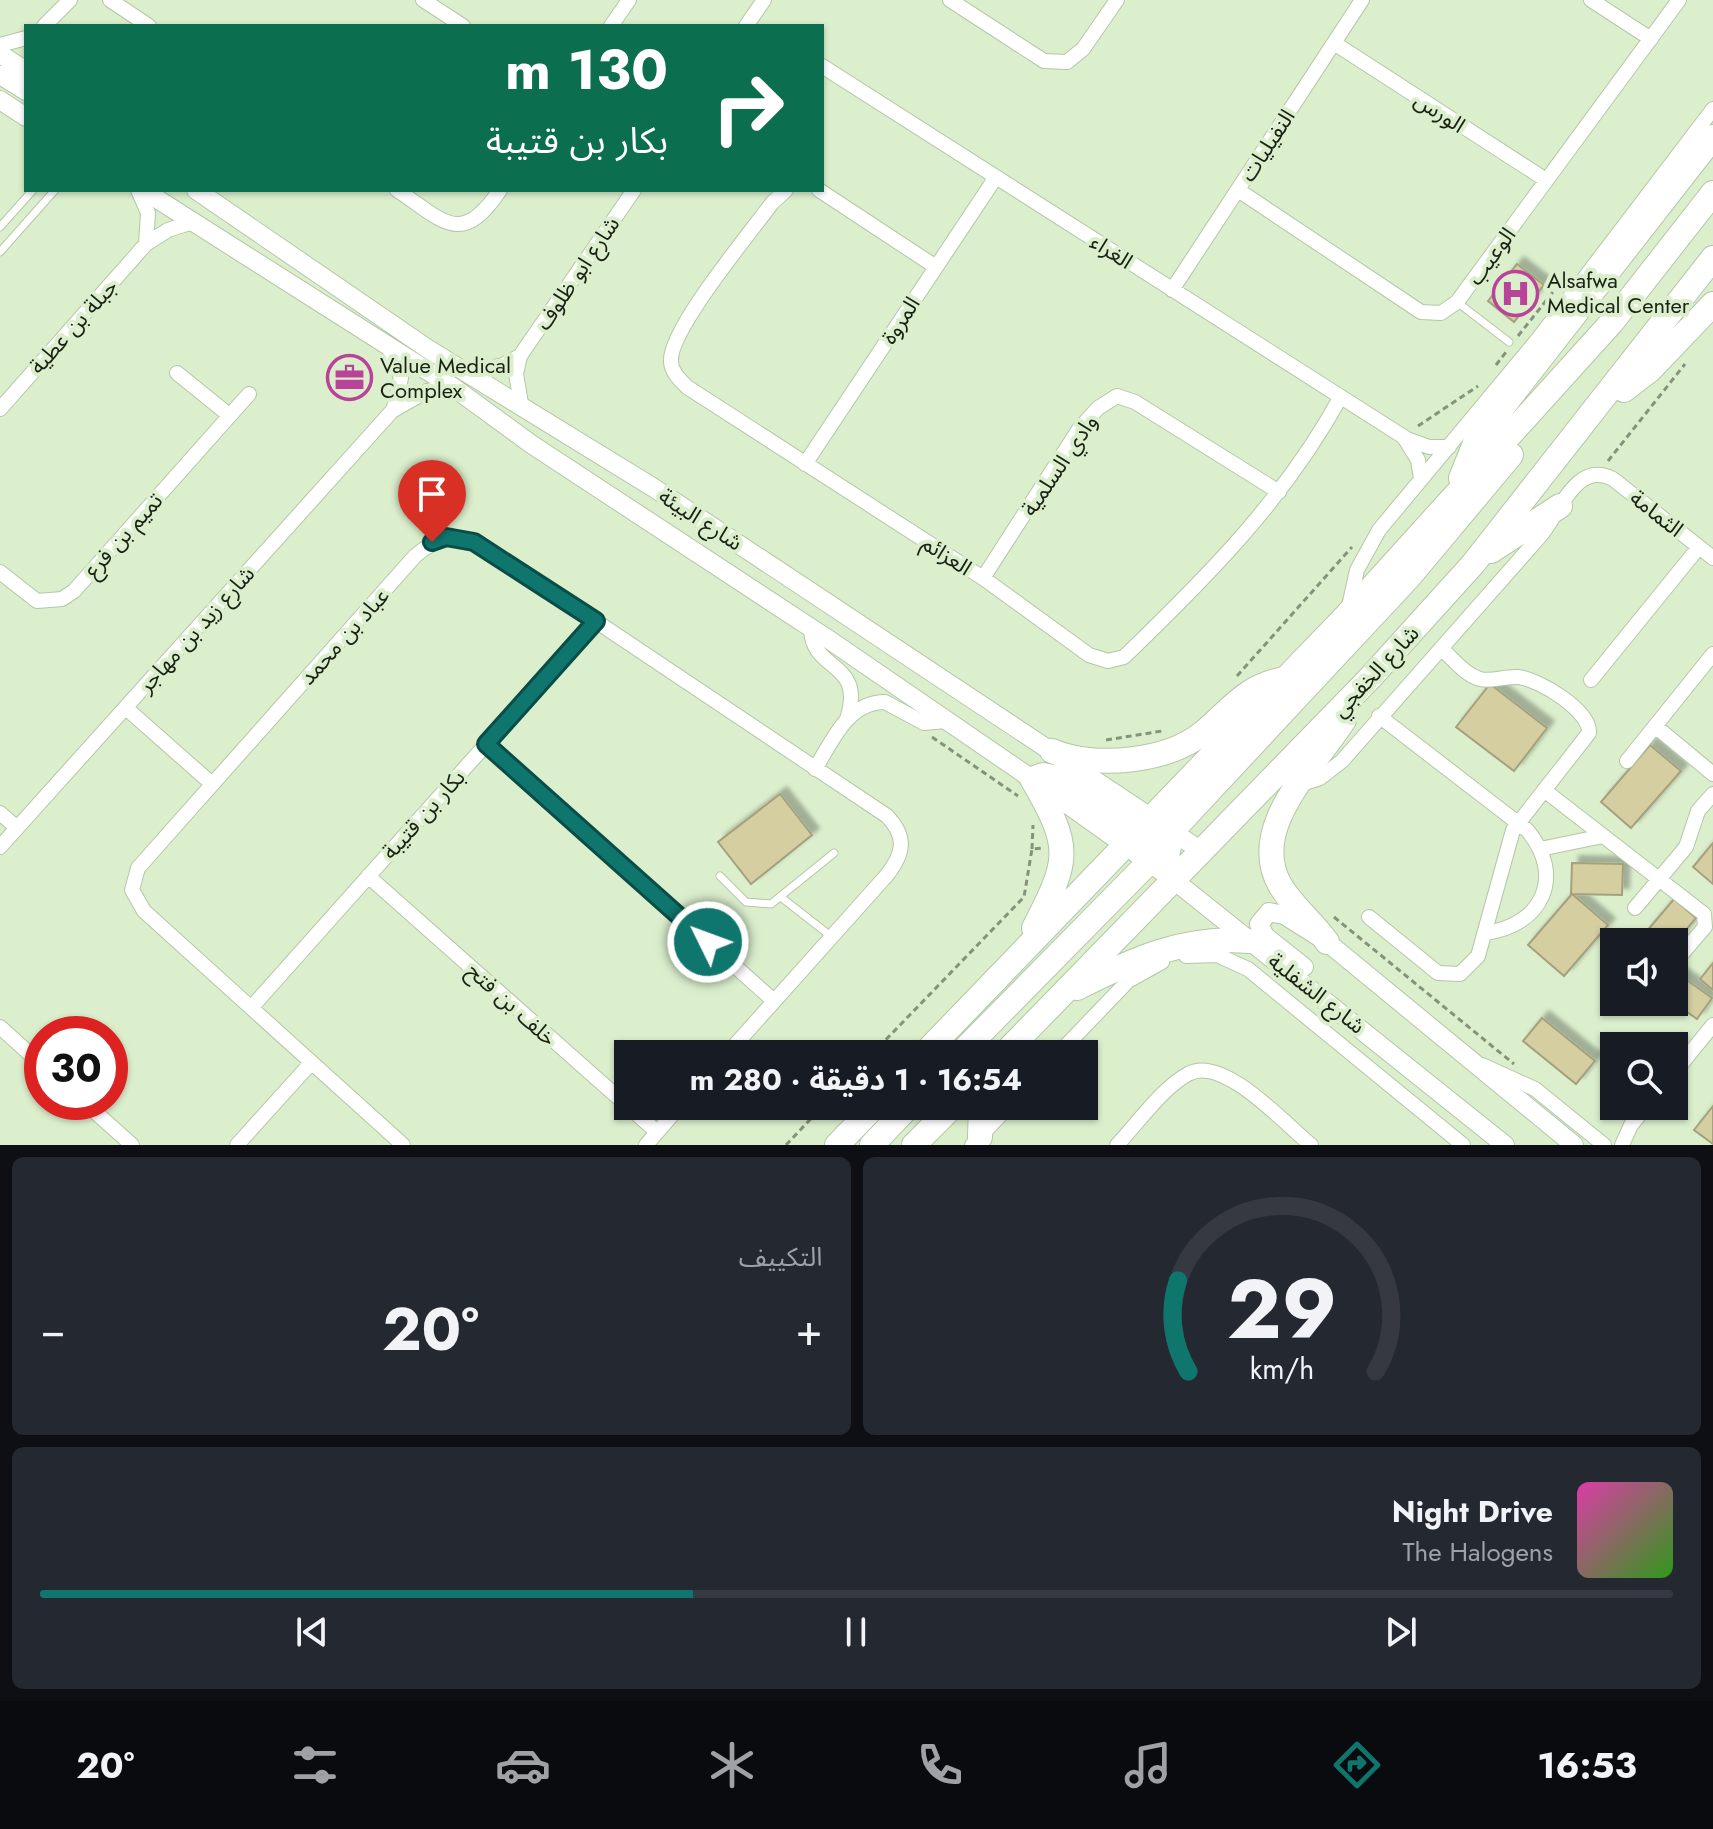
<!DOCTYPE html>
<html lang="ar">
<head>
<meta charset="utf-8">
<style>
	:root { --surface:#171b24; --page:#242831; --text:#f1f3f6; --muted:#9ea1a6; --line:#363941; --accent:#0f766e }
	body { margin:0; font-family:Jost,"Noto Sans Arabic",sans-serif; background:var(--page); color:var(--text); direction:rtl; height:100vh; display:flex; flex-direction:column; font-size:30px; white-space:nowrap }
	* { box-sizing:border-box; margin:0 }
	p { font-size:26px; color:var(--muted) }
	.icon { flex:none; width:44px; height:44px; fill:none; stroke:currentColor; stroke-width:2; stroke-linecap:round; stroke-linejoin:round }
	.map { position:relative; height:1145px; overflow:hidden; direction:ltr }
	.side { display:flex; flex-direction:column; gap:12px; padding:12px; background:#0d0f14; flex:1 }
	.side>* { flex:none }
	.banner { position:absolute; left:24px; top:24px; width:800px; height:168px; border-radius:0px; box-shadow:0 2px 6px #0004; direction:rtl; background:#0b6e4f; color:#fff; overflow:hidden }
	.buttons { position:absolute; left:1600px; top:928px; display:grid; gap:16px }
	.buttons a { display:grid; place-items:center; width:88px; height:88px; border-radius:0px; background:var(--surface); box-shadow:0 2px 6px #0004; font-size:40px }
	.speed { position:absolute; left:24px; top:1016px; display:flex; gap:16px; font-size:40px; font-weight:700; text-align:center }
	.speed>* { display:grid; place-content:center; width:104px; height:104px; border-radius:50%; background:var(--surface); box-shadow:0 2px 6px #0004; line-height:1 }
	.speed .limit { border:12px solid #d22; background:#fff; color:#111 }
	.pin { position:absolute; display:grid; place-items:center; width:68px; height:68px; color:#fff; margin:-82px -34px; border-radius:50% 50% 50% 0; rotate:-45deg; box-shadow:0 0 8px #0007 }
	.pin .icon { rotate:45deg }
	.me { position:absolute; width:88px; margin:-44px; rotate:312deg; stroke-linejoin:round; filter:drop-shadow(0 0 6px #0008) }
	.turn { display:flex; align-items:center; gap:28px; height:168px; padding:0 24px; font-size:36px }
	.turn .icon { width:104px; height:104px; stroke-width:2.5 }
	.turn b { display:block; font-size:56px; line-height:68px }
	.big { font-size:60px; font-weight:700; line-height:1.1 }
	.side .tile { flex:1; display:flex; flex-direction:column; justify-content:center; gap:12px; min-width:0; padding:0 28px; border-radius:12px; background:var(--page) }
	.side .dial { align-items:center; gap:0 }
	.dial svg { height:208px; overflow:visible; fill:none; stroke:var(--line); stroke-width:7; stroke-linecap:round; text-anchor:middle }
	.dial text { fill:var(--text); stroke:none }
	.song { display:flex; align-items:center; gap:24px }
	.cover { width:96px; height:96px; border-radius:12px; background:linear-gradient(135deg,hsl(320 70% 55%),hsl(110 70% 35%)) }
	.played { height:8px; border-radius:4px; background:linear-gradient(90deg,var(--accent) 40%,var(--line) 40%) }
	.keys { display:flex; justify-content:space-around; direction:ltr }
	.heat { display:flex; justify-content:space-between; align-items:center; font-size:44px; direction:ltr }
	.side .tiles { flex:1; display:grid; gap:12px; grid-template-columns:1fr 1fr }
	.tile:last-child { grid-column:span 2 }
	.trip { position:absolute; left:614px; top:1040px; width:484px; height:80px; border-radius:0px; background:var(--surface); box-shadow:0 2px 6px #0004; font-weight:700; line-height:80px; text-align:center; direction:rtl }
	.tabs { display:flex; height:128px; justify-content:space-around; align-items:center; background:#090b0e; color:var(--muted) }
	.tabs .icon { width:56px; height:56px }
	.tabs .selected { color:var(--accent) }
	.tabs b { font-size:36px; color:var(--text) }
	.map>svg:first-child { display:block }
</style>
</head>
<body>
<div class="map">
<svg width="1713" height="1145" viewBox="0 0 1713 1145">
	<defs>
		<filter id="shadow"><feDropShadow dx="7" dy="-7" stdDeviation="2" flood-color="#0004"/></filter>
	</defs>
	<rect width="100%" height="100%" fill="#dbefcd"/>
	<path fill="#d4cea1" stroke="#a5a17e" stroke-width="2" filter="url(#shadow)" d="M1517 264 1544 285 1514 322 1488 301Z
		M1490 684 1547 728 1514 771 1456 727Z
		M1650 745 1681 771 1631 828 1601 802Z
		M780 794 812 835 751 884 718 842Z
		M1713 843V884L1693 867Z
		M1572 863 1623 864 1622 895 1571 894Z
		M1572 894 1608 925 1564 976 1528 945Z
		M1674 899 1696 918 1674 944 1658 942 1646 932Z
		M1713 963V990L1700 979Z
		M1674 971 1712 998 1697 1019 1673 1002Z
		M1542 1018 1595 1061 1576 1084 1523 1041Z
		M1713 1106V1144L1694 1130Z"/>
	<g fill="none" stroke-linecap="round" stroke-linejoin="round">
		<defs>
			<path id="service" d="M0 227 33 190
				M0 252 55 190
				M1457 302 1509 342
				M720 876 746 902 771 904 834 853
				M782 898 832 937"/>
			<path id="minor" d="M110 0 149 26
				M423 0 463 26
				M950 0 1044 61 1067 62 1083 49 1117 0
				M1591 0 1651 39
				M44 26 70 0
				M611 26 629 0
				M746 26 764 0
				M1334 43 1546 180
				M0 45 26 38
				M822 66 1407 439 1429 447H1449
				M138 190 148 213 146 244
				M397 190C444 221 461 248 500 190
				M786 190 772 203C751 232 669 330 671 361 671 372 680 380 687 387L983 578 1089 655 1108 661 1124 657C1207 577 1284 500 1340 398
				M819 190 936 267
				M1238 190 1421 312 1441 313 1457 302 1679 0
				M1172 290 1362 0
				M389 348 401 378 394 407
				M177 373 229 415
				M466 373 503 365 520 356
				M0 409 146 244 168 230 193 222
				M522 409 516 374 520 356 634 190
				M1405 439 1418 460 1421 479
				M805 464 996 177
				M0 572 37 601 62 599 74 591 249 394
				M983 578 1079 429 1098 408 1117 396 1135 402 1279 492
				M1348 611 1357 570 1379 530 1538 339 1713 109
				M811 629C812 673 866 660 847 719
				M1591 680 1699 547
				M126 708 212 784
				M1379 716 1527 830C1566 876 1542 926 1485 933
				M1655 726 1713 774
				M486 744 774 1001
				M1627 761 1713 654
				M815 769C832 742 847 702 885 702L924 723 946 721
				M1301 784 1320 778 1342 761 1541 535C1560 512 1576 460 1613 479L1713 558
				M1544 790 1704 914 1705 927 1680 956
				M0 813 17 828
				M0 847 392 411 427 391 453 387
				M1540 849 1603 836
				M368 876 657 1132
				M1635 908 1686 847 1698 811 1713 794
				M1369 917 1438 973 1460 974 1478 956 1513 830 1589 733C1591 711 1539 679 1518 677 1505 676 1493 682 1480 679 1465 675 1452 658 1441 648
				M1186 956 1217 955 1248 969 1463 1145
				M251 1008 596 621
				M0 1027 42 1065
				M1058 1054 1128 981 1162 962
				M1482 1065 1535 1089 1604 1145
				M1674 1073 1713 1025
				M84 1102 132 1145
				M237 1145 311 1063
				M403 1145 144 911 132 890 138 868 415 556C441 534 458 534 488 549L887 816C907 837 904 853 887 875L727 1054
				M646 1145 680 1106
				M972 1145 1009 1106
				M1117 1145C1138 1123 1161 1089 1188 1074 1222 1054 1284 1123 1311 1145
				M1622 1145 1631 1125 1647 1106"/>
			<path id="tertiary" d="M0 54 26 71
				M0 75 26 91
				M0 100 26 117
				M143 190 453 387 531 444 831 641 1032 779 1175 881 1505 1145
				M196 190 428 349 654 488 1203 852
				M1304 967 1265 936 1259 924 1269 912 1284 915 1327 942 1574 1145"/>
			<path id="trunk" d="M1624 390 1650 370 1713 304
				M1461 478 1476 441 1713 137
				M1491 551 1560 506
				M1052 751C1094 769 1168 762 1204 732 1231 709 1247 685 1285 679
				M1175 881 1167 855 1173 830 1409 577 1511 455
				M1034 928C1070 858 1072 848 1032 779L1043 775 1059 778 1151 841
				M1327 942C1313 922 1292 906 1280 885 1247 827 1316 765 1344 720
				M1077 988C1134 959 1184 936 1249 941
				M924 1054 1347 615 1612 322 1713 193
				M960 1054 1149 862 1157 840 1156 827
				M1004 1054 1369 679 1473 564 1713 258
				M980 1137 981 1106
				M837 1145 875 1106
				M872 1145 909 1106
				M914 1145 953 1106"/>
		</defs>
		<use href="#service" stroke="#b4c6a6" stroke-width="9"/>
		<use href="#minor" stroke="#b4c6a6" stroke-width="16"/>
		<use href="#tertiary" stroke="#b4c6a6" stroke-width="20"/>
		<use href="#trunk" stroke="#b4c6a6" stroke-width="26"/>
		<path stroke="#85937b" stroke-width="3" stroke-dasharray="6 4" stroke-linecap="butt" d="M1518 336 1553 292
			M1496 365 1506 352
			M1418 426 1478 386
			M1608 461 1685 364
			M1237 676 1352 547
			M932 737 1018 796
			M1106 740 1162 731
			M1032 849 1033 825
			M1334 917 1514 1064
			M872 1054 1024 897 1032 849 1044 848
			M786 1145 823 1106"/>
		<use href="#service" stroke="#fff" stroke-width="7"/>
		<use href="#minor" stroke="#fff" stroke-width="14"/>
		<use href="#tertiary" stroke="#fff" stroke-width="18"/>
		<use href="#trunk" stroke="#fff" stroke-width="24"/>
	</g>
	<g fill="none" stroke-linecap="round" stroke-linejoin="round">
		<defs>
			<path id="route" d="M432 542 446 537 474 542 596 621 486 744 708 942"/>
		</defs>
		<use href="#route" stroke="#0a4d48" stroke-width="20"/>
		<use href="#route" stroke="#0f766e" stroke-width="14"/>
	</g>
	<defs>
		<symbol id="hospital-ring" viewBox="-11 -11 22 22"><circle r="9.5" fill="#dbefcd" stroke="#b94399" stroke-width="1.5"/><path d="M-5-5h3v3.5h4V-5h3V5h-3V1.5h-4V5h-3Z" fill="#b94399"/></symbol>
		<symbol id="office-ring" viewBox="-11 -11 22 22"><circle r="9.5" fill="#dbefcd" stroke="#b94399" stroke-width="1.5"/><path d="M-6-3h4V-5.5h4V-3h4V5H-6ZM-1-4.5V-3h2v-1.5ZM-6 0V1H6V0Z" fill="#b94399"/></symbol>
	</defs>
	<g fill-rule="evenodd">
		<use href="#hospital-ring" x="1490" y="268" width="51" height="51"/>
		<use href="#office-ring" x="324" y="352" width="51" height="51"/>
	</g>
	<g text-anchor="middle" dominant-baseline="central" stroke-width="8" stroke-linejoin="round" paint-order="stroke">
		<g font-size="22" fill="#1a2115" stroke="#dbefcd">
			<text transform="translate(1440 112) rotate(33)">الورس</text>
			<text transform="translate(1267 145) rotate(-57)">النفيليات</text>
			<text transform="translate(1112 251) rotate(33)">الغراء</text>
			<text transform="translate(1491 256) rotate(-54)">الوعيب</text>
			<text transform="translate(577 273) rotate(-56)">شارع ابو ظلوف</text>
			<text transform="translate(900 320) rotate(-57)">المروة</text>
			<text transform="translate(73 326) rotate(-48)">جبلة بن عطية</text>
			<text transform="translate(1059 465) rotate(-56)">وادي السلمية</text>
			<text transform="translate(1657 513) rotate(38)">الثمامة</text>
			<text transform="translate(701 519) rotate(33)">شارع البيئة</text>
			<text transform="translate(123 535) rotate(-48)">تميم بن فرع</text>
			<text transform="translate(947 555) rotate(33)">العزائم</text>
			<text transform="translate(196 629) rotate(-48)">شارع زيد بن مهاجر</text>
			<text transform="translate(344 636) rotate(-48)">عباد بن محمد</text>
			<text transform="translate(1375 671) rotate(-47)">شارع الخفجي</text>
			<text transform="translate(423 814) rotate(-48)">بكار بن قتيبة</text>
			<text transform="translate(1317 993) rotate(38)">شارع الشفلية</text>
			<text transform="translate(512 1004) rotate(42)">خلف بن فتح</text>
		</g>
		<g font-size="22" fill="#1a2115" stroke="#dbefcd" text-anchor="start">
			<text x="1547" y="280">Alsafwa<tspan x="1547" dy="25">Medical Center</tspan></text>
			<text x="380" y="365">Value Medical<tspan x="380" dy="25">Complex</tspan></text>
		</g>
	</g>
</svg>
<div class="buttons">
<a><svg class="icon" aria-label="sound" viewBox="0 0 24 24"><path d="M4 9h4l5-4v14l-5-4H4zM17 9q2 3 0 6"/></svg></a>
<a><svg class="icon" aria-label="search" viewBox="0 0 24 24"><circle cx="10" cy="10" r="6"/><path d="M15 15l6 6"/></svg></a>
</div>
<div class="speed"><div class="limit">30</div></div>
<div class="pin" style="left:432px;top:542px;background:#d93025"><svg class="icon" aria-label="arrive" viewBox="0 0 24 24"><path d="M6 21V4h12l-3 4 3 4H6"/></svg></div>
<svg class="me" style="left:708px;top:942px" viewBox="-20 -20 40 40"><circle r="17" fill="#0f766e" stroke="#fff" stroke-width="3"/><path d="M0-11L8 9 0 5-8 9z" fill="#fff"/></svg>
<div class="trip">16:54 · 1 دقيقة · 280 m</div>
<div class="banner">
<div class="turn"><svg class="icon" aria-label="right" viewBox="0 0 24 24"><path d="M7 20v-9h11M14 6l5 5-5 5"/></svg><div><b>130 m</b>بكار بن قتيبة</div></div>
</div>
</div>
<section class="side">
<div class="tiles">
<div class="tile dial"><svg viewBox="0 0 100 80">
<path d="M14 69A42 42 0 1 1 86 69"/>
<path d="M14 69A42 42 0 0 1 10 34" stroke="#0f766e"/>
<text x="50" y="56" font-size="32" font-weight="700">29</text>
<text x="50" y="72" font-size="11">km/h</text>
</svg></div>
<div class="tile"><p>التكييف</p>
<div class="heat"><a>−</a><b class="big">20°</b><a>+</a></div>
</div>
<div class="tile">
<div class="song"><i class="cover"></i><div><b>Night Drive</b><p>The Halogens</p></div></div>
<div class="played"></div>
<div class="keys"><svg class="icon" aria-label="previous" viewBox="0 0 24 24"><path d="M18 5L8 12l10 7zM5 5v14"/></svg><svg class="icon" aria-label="pause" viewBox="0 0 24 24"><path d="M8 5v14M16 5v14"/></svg><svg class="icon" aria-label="next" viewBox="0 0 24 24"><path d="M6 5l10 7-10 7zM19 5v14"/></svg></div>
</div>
</div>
</section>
<nav class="tabs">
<b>16:53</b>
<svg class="icon selected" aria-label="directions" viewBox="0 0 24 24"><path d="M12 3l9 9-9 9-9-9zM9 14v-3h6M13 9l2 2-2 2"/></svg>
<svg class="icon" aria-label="music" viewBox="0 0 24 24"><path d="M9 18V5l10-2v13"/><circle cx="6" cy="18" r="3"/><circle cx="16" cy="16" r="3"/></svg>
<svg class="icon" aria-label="phone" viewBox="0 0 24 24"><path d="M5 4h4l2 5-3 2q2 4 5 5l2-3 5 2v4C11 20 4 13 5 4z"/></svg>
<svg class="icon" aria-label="climate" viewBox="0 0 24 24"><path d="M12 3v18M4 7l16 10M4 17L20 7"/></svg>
<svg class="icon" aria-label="car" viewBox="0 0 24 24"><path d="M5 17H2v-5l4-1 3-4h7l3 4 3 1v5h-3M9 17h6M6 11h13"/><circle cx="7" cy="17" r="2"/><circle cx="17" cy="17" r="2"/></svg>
<svg class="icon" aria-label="filters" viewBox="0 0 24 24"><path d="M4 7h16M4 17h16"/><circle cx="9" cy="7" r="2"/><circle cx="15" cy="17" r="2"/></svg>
<b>20°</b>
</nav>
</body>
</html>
